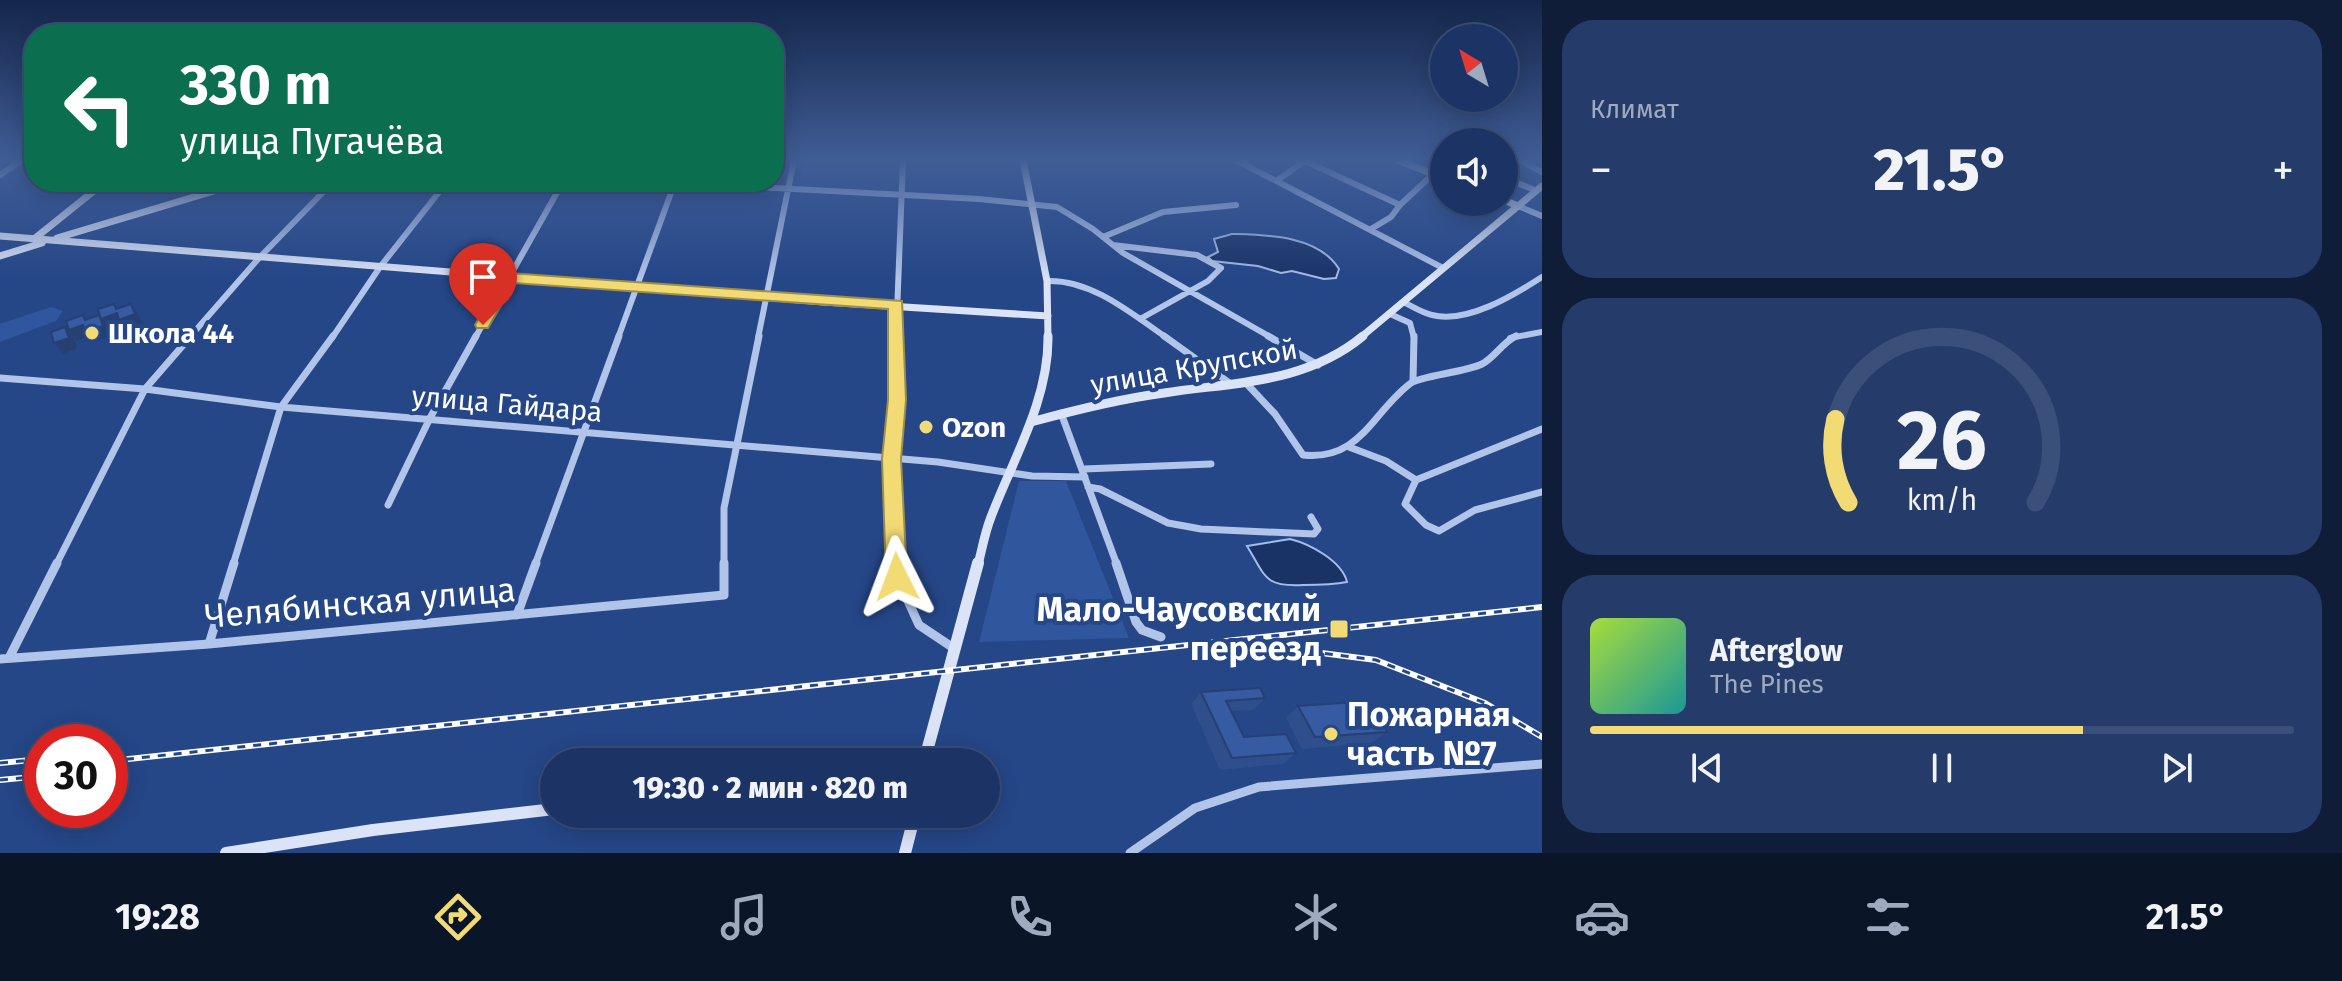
<!DOCTYPE html>
<html lang="ru">
<head>
<meta charset="utf-8">
<style>
	:root { --surface:#1c3465; --page:#253c6b; --text:#f1f3f6; --muted:#a0aabf; --line:#3a4f79; --accent:#f2db75 }
	body { margin:0; font-family:"Fira Sans",sans-serif; background:var(--page); color:var(--text); height:100vh; display:flex; flex-direction:column; font-size:30px; white-space:nowrap }
	* { box-sizing:border-box; margin:0 }
	p { font-size:26px; color:var(--muted) }
	.icon { flex:none; width:44px; height:44px; fill:none; stroke:currentColor; stroke-width:2; stroke-linecap:round; stroke-linejoin:round }
	.map { position:relative; flex:1; overflow:hidden }
	.sheet { display:flex; flex-direction:column; gap:20px; padding:20px; background:#0f1d38; width:800px }
	.sheet>* { flex:none }
	.banner { position:absolute; left:24px; top:24px; width:760px; height:168px; border-radius:32px; box-shadow:0 4px 20px #0003,0 0 0 2px var(--line); background:#0b6e4f; color:#fff; overflow:hidden }
	.needle { width:52px; rotate:322deg }
	.controls { position:absolute; left:1430px; top:24px; display:grid; gap:16px }
	.controls a { display:grid; place-items:center; width:88px; height:88px; border-radius:50%; background:var(--surface); box-shadow:0 4px 20px #0003,0 0 0 2px var(--line); font-size:40px }
	.speed { position:absolute; left:24px; top:724px; display:flex; gap:16px; font-size:40px; font-weight:700; text-align:center }
	.speed>* { display:grid; place-content:center; width:104px; height:104px; border-radius:50%; background:var(--surface); box-shadow:0 4px 20px #0003,0 0 0 2px var(--line); line-height:1 }
	.speed .limit { border:12px solid #d22; background:#fff; color:#111 }
	.pin { position:absolute; display:grid; place-items:center; width:68px; height:68px; color:#fff; margin:-82px -34px; border-radius:50% 50% 50% 0; rotate:-45deg; box-shadow:0 0 8px #0007 }
	.pin .icon { rotate:45deg }
	.me { position:absolute; width:88px; margin:-44px; rotate:357deg; stroke-linejoin:round; filter:drop-shadow(0 0 6px #0008) }
	.turn { display:flex; align-items:center; gap:28px; height:168px; padding:0 24px; font-size:36px }
	.turn .icon { width:104px; height:104px; stroke-width:2.5 }
	.turn b { display:block; font-size:56px; line-height:68px }
	.big { font-size:60px; font-weight:800; line-height:1.1 }
	.sheet .card { flex:1; display:flex; flex-direction:column; justify-content:center; gap:12px; min-width:0; padding:0 28px; border-radius:32px; background:var(--page) }
	.sheet .dial { align-items:center; gap:0 }
	.dial svg { height:208px; overflow:visible; fill:none; stroke:var(--line); stroke-width:7; stroke-linecap:round; text-anchor:middle }
	.dial text { fill:var(--text); stroke:none }
	.song { display:flex; align-items:center; gap:24px }
	.cover { width:96px; height:96px; border-radius:12px; background:linear-gradient(135deg,hsl(80 70% 55%),hsl(180 70% 35%)) }
	.played { height:8px; border-radius:4px; background:linear-gradient(90deg,var(--accent) 70%,var(--line) 70%) }
	.keys { display:flex; justify-content:space-around; direction:ltr }
	.heat { display:flex; justify-content:space-between; align-items:center; font-size:44px; direction:ltr }
	.trip { position:absolute; left:540px; top:748px; width:460px; height:80px; border-radius:40px; background:var(--surface); box-shadow:0 4px 20px #0003,0 0 0 2px var(--line); font-weight:800; line-height:80px; text-align:center }
	.tab-bar { display:flex; height:128px; justify-content:space-around; align-items:center; background:#0b1528; color:var(--muted) }
	.tab-bar .icon { width:56px; height:56px }
	.tab-bar .selected { color:var(--accent) }
	.tab-bar b { font-size:36px; color:var(--text) }
	main { display:flex; flex:1; min-height:0 }
	.map>svg:first-child { display:block }
</style>
</head>
<body>
<main>
<div class="map">
<svg width="1542" height="853" viewBox="0 0 1542 853">
	<rect width="100%" height="100%" fill="#254687"/>
	<path fill="#30569e" d="M51 307 63 311 56 321 0 342V324Z
		M1019 481H1066L1129 638 979 642Z"/>
	<path fill="#1a3367" stroke="#a5bde9" stroke-width="2" d="M1232 234C1267 235 1318 235 1339 269L1336 278 1324 279 1292 271 1281 273 1258 266 1212 261 1208 257 1218 252 1214 239Z
		M1290 539C1310 544 1342 561 1347 582 1332 585 1318 585 1303 585 1264 587 1266 577 1247 546Z"/>
	<g fill="none" stroke-linecap="round" stroke-linejoin="round">
		<path stroke="#b1c4e9" stroke-width="6" d="M1236 160 1443 268
			M1519 160 1542 172
			M1305 161 1400 205 1433 174
			M0 175 22 160
			M1504 178 1535 190
			M1279 179 1306 160
			M666 182 979 199 1057 207 1093 229 1123 253 1272 338
			M1518 206 1542 216
			M1371 229 1391 217 1400 205
			M1103 237 1163 212 1236 205
			M1113 245 1197 255 1221 268 1208 281 1140 319
			M1047 281C1091 279 1132 314 1167 338
			M1403 302C1412 306 1422 313 1432 315 1467 324 1514 295 1542 277
			M1390 314 1410 323 1414 338
			M189 338 259 258 333 182
			M332 338 380 267 447 182
			M475 338 563 182
			M618 338 675 182
			M758 338 794 160
			M896 338 903 160
			M1510 338 1542 332"/>
		<path stroke="#b1c4e9" stroke-width="7" d="M896 336 897 400 891 459 896 565
			M1164 336 1231 384
			M1268 336 1318 365
			M0 378 145 389 281 407 938 462 1032 476 1085 477
			M1413 381 1414 336
			M1246 383 1275 414 1303 455C1361 461 1372 412 1411 383 1420 376 1466 372 1482 364 1495 357 1503 342 1516 336
			M1061 413 1117 565
			M1349 447 1386 461 1416 480 1542 429
			M1084 469 1211 464
			M1416 480 1405 504 1426 525 1439 531 1475 510 1542 492
			M1088 487 1100 489 1168 523 1201 529 1314 534 1318 529 1311 517
			M388 505 430 418 476 336
			M56 565 145 389 191 336
			M233 565 281 407 333 336
			M535 565 619 336
			M724 565V508L759 336"/>
		<path stroke="#b1c4e9" stroke-width="9" d="M896 563 897 577 919 625 955 649
			M1116 563 1136 622 1142 630 1161 637
			M517 615 536 563
			M209 644 234 563
			M9 658 57 563
			M0 659 209 644 724 595V563
			M1130 853 1195 808 1259 787 1542 764"/>
		<path stroke="#dbe4f7" stroke-width="7" d="M1023 160 1047 281 1048 338
			M1397 160 1444 178
			M1504 200 1518 206
			M0 236 824 302 1048 316
			M57 238 244 182
			M34 239 105 182
			M0 256 42 243
			M1360 338 1542 186"/>
		<path stroke="#dbe4f7" stroke-width="9" d="M1031 422C1075 410 1119 399 1164 393 1234 382 1305 384 1363 336
			M978 565C982 549 985 532 991 517 1013 459 1049 400 1048 336"/>
		<path stroke="#dbe4f7" stroke-width="12" d="M924 762 978 563
			M226 853 373 830 554 809
			M905 853 915 814"/>
		<defs>
			<path id="rail" d="M1213 651H1306L1376 660 1485 703 1542 737
				M110 761 1542 607
				M0 763 42 759
				M0 780 42 776"/>
		</defs>
		<use href="#rail" stroke="#fff" stroke-width="6"/>
		<use href="#rail" stroke="#254687" stroke-width="3" stroke-dasharray="8" stroke-linecap="butt"/>
	</g>
	<path fill="#2e4e8c" d="M1201 692 1265 698 1253 710 1231 711 1244 737 1296 753 1283 764 1220 770 1191 704Z
		M1298 706 1387 732 1372 743 1302 749 1286 718Z"/>
	<path fill="#264072" d="M114 304 121 314 131 304 138 314 143 325 127 331 123 325 109 329 107 327 111 336 94 342 89 336 77 341 69 330 83 325 85 320 83 315 91 325 99 315 116 309Z
		M65 327 74 338 77 348 63 354 54 343Z"/>
	<path fill="#365ba3" stroke="#264072" stroke-width="2" d="M114 304 116 309 131 304 135 314 119 320 117 313 101 319 98 309Z
		M83 315 85 320 99 315 103 326 85 332 83 325 69 330 66 321Z
		M65 327 69 338 54 343 51 332Z
		M1260 688 1265 698 1226 701 1244 737 1286 734 1296 753 1232 758 1201 692Z
		M1369 701 1387 732 1315 737 1298 706Z"/>
	<linearGradient id="sky" x2="0" y2="1"><stop stop-color="#14264a"/><stop offset="0.57" stop-color="#405d96"/><stop offset="1" stop-color="#405d96" stop-opacity="0"/></linearGradient>
	<rect width="1542" height="280" fill="url(#sky)"/>
	<path fill="#f2db75" stroke="#9d8e4c" stroke-width="2" d="M509 273 902 301 906 400 901 459 907 577 904 583 897 586 889 583 886 577 882 459 888 400V309L514 283 488 328H477L475 325 501 278Z"/>
	<g fill="#f2db75" stroke="#254687" stroke-width="3">
		<circle cx="92" cy="333" r="8"/>
		<circle cx="926" cy="427" r="8"/>
		<rect x="1329" y="619" width="20" height="20" rx="4"/>
		<circle cx="1331" cy="734" r="8"/>
	</g>
	<g text-anchor="middle" dominant-baseline="central" stroke-width="8" stroke-linejoin="round" paint-order="stroke">
		<g font-size="28" font-weight="bold" fill="#fff" stroke="#254687" text-anchor="start">
			<text x="108" y="333">Школа 44</text>
			<text x="942" y="427">Ozon</text>
		</g>
		<g font-size="28" fill="#fff" stroke="#254687">
			<text transform="translate(1194 367) rotate(-10)">улица Крупской</text>
			<text transform="translate(507 404) rotate(5)">улица Гайдара</text>
		</g>
		<g font-size="34" fill="#fff" stroke="#254687">
			<text transform="translate(360 603) rotate(-5)">Челябинская улица</text>
		</g>
		<g font-size="34" font-weight="bold" fill="#fff" stroke="#254687" text-anchor="end">
			<text x="1321" y="609">Мало-Чаусовский<tspan x="1321" dy="39">переезд</tspan></text>
			<text x="1347" y="714" text-anchor="start">Пожарная<tspan x="1347" dy="39">часть №7</tspan></text>
		</g>
	</g>
</svg>
<div class="controls">
<a><svg class="needle" viewBox="-14 -14 28 28"><path d="M0-13l5 13h-10z" fill="#e53935"/><path d="M0 13l5-13h-10z" fill="#a0aabf"/></svg></a>
<a><svg class="icon" aria-label="sound" viewBox="0 0 24 24"><path d="M4 9h4l5-4v14l-5-4H4zM17 9q2 3 0 6"/></svg></a>
</div>
<div class="speed"><div class="limit">30</div></div>
<div class="pin" style="left:483px;top:325px;background:#d93025"><svg class="icon" aria-label="arrive" viewBox="0 0 24 24"><path d="M6 21V4h12l-3 4 3 4H6"/></svg></div>
<svg class="me" style="left:897px;top:577px" viewBox="-20 -20 40 40"><path d="M0-17L14 15 0 8-14 15z" fill="#f2db75" stroke="#fff" stroke-width="4"/></svg>
<div class="trip">19:30 · 2 мин · 820 m</div>
<div class="banner">
<div class="turn"><svg class="icon" aria-label="left" viewBox="0 0 24 24"><path d="M17 20v-9H6M10 6l-5 5 5 5"/></svg><div><b>330 m</b>улица Пугачёва</div></div>
</div>
</div>
<section class="sheet">
<div class="card"><p>Климат</p>
<div class="heat"><a>−</a><b class="big">21.5°</b><a>+</a></div>
</div>
<div class="card dial"><svg viewBox="0 0 100 80">
<path d="M14 69A42 42 0 1 1 86 69"/>
<path d="M14 69A42 42 0 0 1 9 37" stroke="#f2db75"/>
<text x="50" y="56" font-size="32" font-weight="700">26</text>
<text x="50" y="72" font-size="11">km/h</text>
</svg></div>
<div class="card">
<div class="song"><i class="cover"></i><div><b>Afterglow</b><p>The Pines</p></div></div>
<div class="played"></div>
<div class="keys"><svg class="icon" aria-label="previous" viewBox="0 0 24 24"><path d="M18 5L8 12l10 7zM5 5v14"/></svg><svg class="icon" aria-label="pause" viewBox="0 0 24 24"><path d="M8 5v14M16 5v14"/></svg><svg class="icon" aria-label="next" viewBox="0 0 24 24"><path d="M6 5l10 7-10 7zM19 5v14"/></svg></div>
</div>
</section>
</main>
<nav class="tab-bar">
<b>19:28</b>
<svg class="icon selected" aria-label="directions" viewBox="0 0 24 24"><path d="M12 3l9 9-9 9-9-9zM9 14v-3h6M13 9l2 2-2 2"/></svg>
<svg class="icon" aria-label="music" viewBox="0 0 24 24"><path d="M9 18V5l10-2v13"/><circle cx="6" cy="18" r="3"/><circle cx="16" cy="16" r="3"/></svg>
<svg class="icon" aria-label="phone" viewBox="0 0 24 24"><path d="M5 4h4l2 5-3 2q2 4 5 5l2-3 5 2v4C11 20 4 13 5 4z"/></svg>
<svg class="icon" aria-label="climate" viewBox="0 0 24 24"><path d="M12 3v18M4 7l16 10M4 17L20 7"/></svg>
<svg class="icon" aria-label="car" viewBox="0 0 24 24"><path d="M5 17H2v-5l4-1 3-4h7l3 4 3 1v5h-3M9 17h6M6 11h13"/><circle cx="7" cy="17" r="2"/><circle cx="17" cy="17" r="2"/></svg>
<svg class="icon" aria-label="filters" viewBox="0 0 24 24"><path d="M4 7h16M4 17h16"/><circle cx="9" cy="7" r="2"/><circle cx="15" cy="17" r="2"/></svg>
<b>21.5°</b>
</nav>
</body>
</html>
